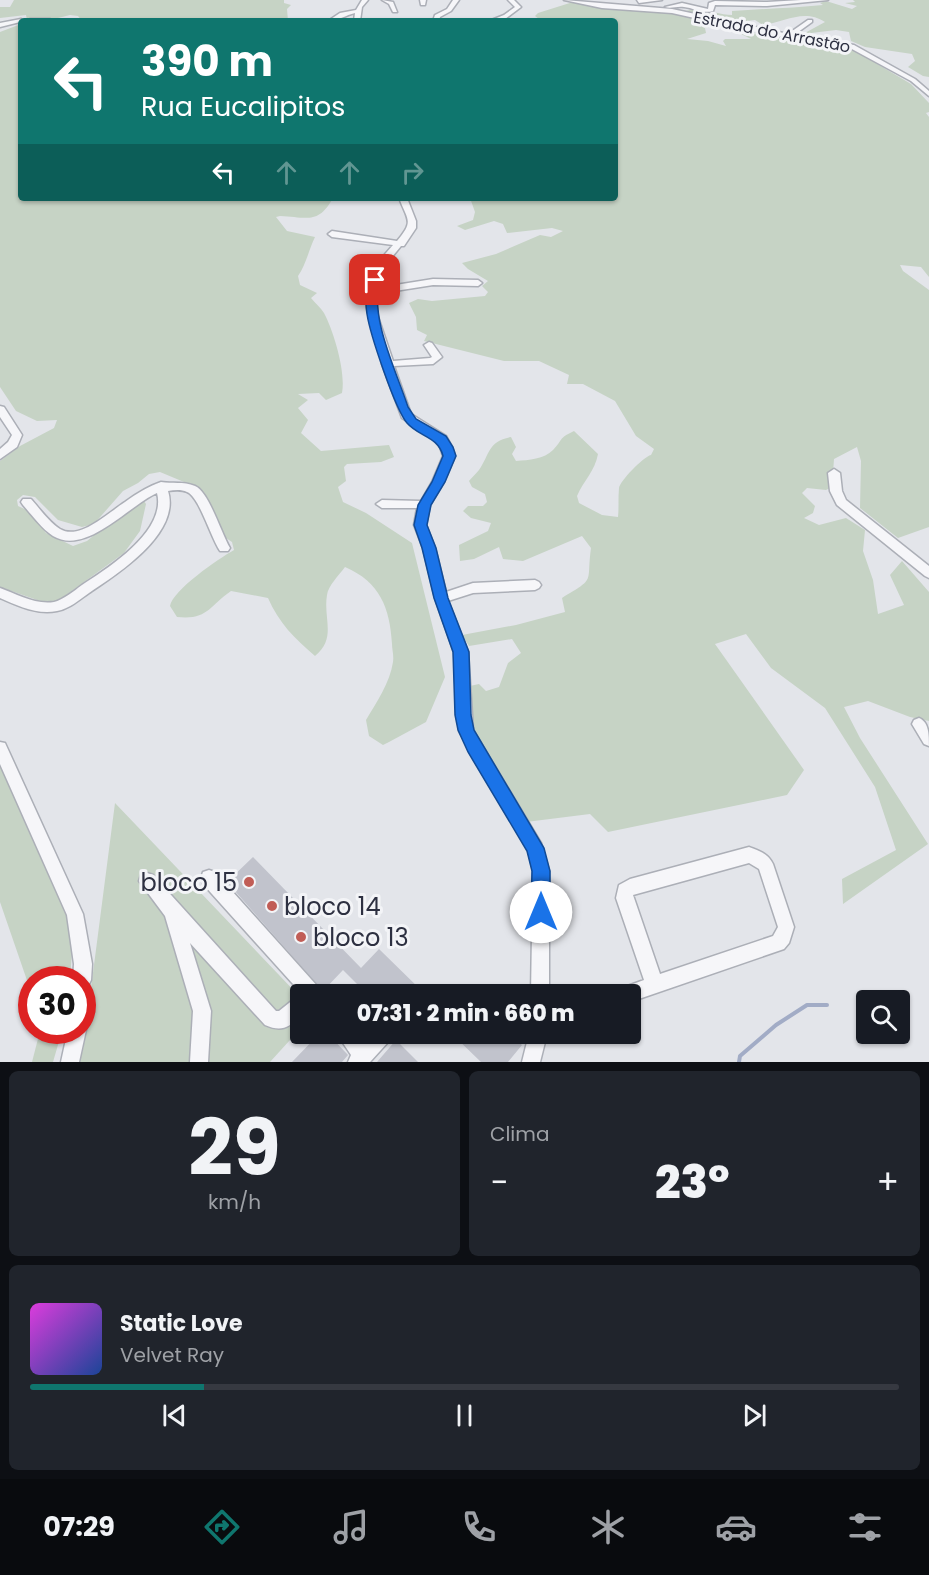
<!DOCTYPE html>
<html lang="pt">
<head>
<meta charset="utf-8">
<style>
	:root { --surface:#171b24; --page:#20242c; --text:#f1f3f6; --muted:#9ea1a6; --line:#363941; --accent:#0f766e }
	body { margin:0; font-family:Poppins,sans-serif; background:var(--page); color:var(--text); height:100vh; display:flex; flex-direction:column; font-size:22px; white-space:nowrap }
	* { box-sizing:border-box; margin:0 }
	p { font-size:20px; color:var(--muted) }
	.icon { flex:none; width:33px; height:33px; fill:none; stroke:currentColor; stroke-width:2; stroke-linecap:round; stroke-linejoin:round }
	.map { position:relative; height:1062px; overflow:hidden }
	.sheet { display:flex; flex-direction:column; gap:9px; padding:9px; background:#0d0f14; flex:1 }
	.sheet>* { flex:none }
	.banner { position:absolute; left:18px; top:18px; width:600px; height:183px; border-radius:6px; box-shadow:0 2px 4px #0004; background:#0f766e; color:#fff; overflow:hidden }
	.buttons { position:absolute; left:856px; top:990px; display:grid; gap:12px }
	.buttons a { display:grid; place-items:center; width:54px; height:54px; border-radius:6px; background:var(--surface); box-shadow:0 2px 4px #0004; font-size:30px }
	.speed { position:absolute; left:18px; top:966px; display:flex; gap:12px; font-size:30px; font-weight:700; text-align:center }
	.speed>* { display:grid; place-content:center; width:78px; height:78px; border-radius:50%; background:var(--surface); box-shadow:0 2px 4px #0004; line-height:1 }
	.speed .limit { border:9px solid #d22; background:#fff; color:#111 }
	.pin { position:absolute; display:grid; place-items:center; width:51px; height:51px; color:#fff; margin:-26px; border-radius:12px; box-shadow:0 3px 9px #0006 }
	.me { position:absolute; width:66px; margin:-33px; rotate:0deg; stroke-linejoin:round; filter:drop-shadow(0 0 4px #0008) }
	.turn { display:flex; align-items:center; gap:21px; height:126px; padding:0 24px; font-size:27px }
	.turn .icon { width:78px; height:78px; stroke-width:2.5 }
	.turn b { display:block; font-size:42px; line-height:51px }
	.lanes { display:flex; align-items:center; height:57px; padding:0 24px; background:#0003; justify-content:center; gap:30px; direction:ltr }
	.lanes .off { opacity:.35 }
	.big { font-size:45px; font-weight:800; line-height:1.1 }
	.sheet .tile { flex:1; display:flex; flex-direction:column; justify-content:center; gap:9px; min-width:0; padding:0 21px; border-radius:9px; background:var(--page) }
	.sheet .dial { align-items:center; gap:0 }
	.dial b { font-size:78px; line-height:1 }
	.song { display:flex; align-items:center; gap:18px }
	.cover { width:72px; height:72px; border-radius:9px; background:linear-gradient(135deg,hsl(300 70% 55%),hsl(220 70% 35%)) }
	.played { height:6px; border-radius:3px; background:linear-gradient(90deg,var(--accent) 20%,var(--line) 20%) }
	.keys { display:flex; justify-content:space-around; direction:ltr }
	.heat { display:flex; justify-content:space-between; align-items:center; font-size:33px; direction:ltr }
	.sheet .tiles { flex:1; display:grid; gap:9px; grid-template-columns:1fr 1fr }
	.tile:last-child { grid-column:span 2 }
	.trip { position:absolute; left:290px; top:984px; width:351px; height:60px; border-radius:6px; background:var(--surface); box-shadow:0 2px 4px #0004; font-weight:800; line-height:60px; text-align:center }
	.menu { display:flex; height:96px; justify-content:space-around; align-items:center; background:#090b0e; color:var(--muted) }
	.menu .icon { width:42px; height:42px }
	.menu .on { color:var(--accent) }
	.menu b { font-size:27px; color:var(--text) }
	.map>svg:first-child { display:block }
</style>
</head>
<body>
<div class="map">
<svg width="929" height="1062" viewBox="0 0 929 1062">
	<rect width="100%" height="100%" fill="#e3e5ea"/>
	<path fill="#c6d3c5" d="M14 0H284V3L291 5 287 9 288 21H82L78 16 70 15 50 20H27L26 15 0 18V7H10Z
		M853 0H929V77L923 76 908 67 915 61 912 54 865 47 851 41 849 32 836 30 803 34 825 22C804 8 785 22 763 25L755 20 738 22 682 13C695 4 717 15 732 15V11C761 9 794 8 823 5L820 3 826 1 852 9 857 6 845 3 855 2Z
		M573 2 667 11 717 23V26L705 28 706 33 687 39 708 41 726 46 723 41 725 39H751L741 34 750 30 852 49 911 84 929 103V112L926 113 929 117V277L921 267 900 265 903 271 929 290V527L898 538 860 508 861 461 857 447 834 459 832 487 826 490 807 488 802 493 815 506 813 513 804 518 819 525 846 518 865 530 863 551 873 580 878 614 904 605 890 575 902 561 929 592V721L910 717 868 701 844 707 860 738 928 844 843 904 842 879 896 850 875 787 825 708 771 668 746 634 715 644 804 770 787 795 608 832 590 814 526 822 481 749 467 715 470 686 479 684 486 691 499 687 508 663 521 653 512 639 469 646 462 635 516 625 565 612 562 598C597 577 586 584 591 548L582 536 523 561 503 559 499 547 474 559 460 561 459 545 488 531 491 523 471 518 463 511 468 506H483L487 502 485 494 472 487 469 481C472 477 476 474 479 470 490 454 488 441 511 437L516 447 512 454 516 461C529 460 544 459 553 450 564 439 557 439 574 431L598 454C595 471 584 480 577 496L579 503 602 515 618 517C619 508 618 498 619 488 620 481 643 457 651 455L654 449 636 436 615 401 583 384H567L569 375 539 361H504L424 341 427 335 417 330 416 317 409 303 418 299 432 301 485 296 488 292 482 286 488 281 468 269 462 263 496 254 540 235 551 237 563 231 552 228 507 233 503 224 494 221 465 230 457 226 473 220 475 212 470 198H615V21H506L539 19 535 16 538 13Z
		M21 24V198H333C318 225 307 217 280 216L276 217 287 231 315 237C309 249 306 265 298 276L300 285 317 293 311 298C315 303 321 308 324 313 334 332 346 372 342 393L326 400 319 393 298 394 308 400 298 408 308 420 301 433 321 451 389 445 394 457 381 462 347 464 344 467 346 481 338 487 343 502 366 513 412 543 445 677 426 722 389 742 383 745 369 736 366 720C376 703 390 683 393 662 394 656 392 649 392 644 390 608 380 582 345 567 339 575 328 586 327 595 323 619 337 638 315 656 294 638 279 623 268 598L231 591C208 607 208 620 177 617L170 606C173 590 218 559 234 550L232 542 223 536 196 487 160 472 149 474 138 483 123 491 94 524 82 527 58 520 35 497 23 495 17 500 18 506 31 512 46 533 73 546 87 541 136 501H144L146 504 140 531 124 553 58 601H40L0 587V461L20 446 54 428 57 420 37 421 16 411 0 387V32Z
		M0 765 74 926 70 979 32 980 31 992 0 902Z
		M115 803 300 997V1029L270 1062H79L83 1050Z
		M40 1031H62L53 1062H32Z"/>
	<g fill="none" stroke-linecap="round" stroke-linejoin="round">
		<path stroke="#a2acc6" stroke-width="4" d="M739 1062 740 1056 776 1025 807 1005H827"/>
	</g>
	<path fill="#c1c3cc" d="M253 857 361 968 379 949 425 994H367L343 970 323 991 227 882Z
		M319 1034H328L348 1055 342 1062H292Z
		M452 1034H509L522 1045 508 1062H481Z
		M396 1040 418 1062H377Z"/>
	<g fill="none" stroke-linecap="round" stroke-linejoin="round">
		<defs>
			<path id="minor" d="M362 0H368L362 7 360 21H354L355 13C346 15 338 21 328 21L340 13 356 10Z
				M382 0 393 2 397 12H393L389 4Z
				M420 0H426L425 5H421Z
				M453 0H459L451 11 440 17 439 21H433L435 15 447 9Z
				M508 0H514L521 7 505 19 489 21 504 15 515 7Z
				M564 0 672 9 788 34 808 20H812V22L794 35 854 45 915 79 929 91V96L911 81 850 48 766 34 672 13 602 8Z
				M637 0H662L639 3Z
				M801 0H828L767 6 715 5 713 11C703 14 694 8 684 7 677 6 671 9 665 7L682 3 708 9 709 3 715 1 767 2Z
				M21 19 24 21 0 27V23Z
				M30 19H50L53 21H27Z
				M399 198H407L416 221V228L404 246H401L383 268 377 288 433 279 478 280 482 283 478 286 433 285 376 294 377 314 393 361 430 358 432 357 424 345 429 342 432 343 442 357 433 364 394 366 411 414 446 436 452 447 455 456 444 482 430 505 426 525 435 548 446 592 473 583 535 580 539 582 541 585 539 588 535 590 473 593 448 601 468 652 473 730 541 843 549 871V994H531L533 871 528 850 459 731 454 652 435 598 423 548 414 525 417 508H382L376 504 382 500 421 501 432 482 443 456 438 441 402 418 382 364 383 362C373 332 357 298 375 267 380 259 387 252 393 245L332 237 328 234 332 231 397 241C414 221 408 221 399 198Z
				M0 406 4 407 22 435 17 447 0 459V449L8 442 12 435 0 417Z
				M834 469 840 473 842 491 846 500 929 566V578L925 576 837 505 830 491 828 473Z
				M161 482C172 484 183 481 195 486 209 492 221 533 230 548L228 551H220C211 538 199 496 187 492 181 489 174 490 168 491 181 533 119 573 89 593 79 600 69 609 57 611 37 615 18 606 0 598V588C17 594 35 605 54 602 63 600 74 591 82 585 108 568 167 531 157 493 128 506 86 556 53 536 41 528 32 515 23 505L21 502 23 499H31C40 509 49 522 60 529 80 541 109 512 125 502 136 494 149 486 161 482Z
				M919 718C929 722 929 735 929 746L924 744 912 724 914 720Z
				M0 742 5 743 83 914 92 964 91 980 88 986 82 989V980H73L74 964 67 915 0 764Z
				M749 847C759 851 768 853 773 864L794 927 789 943 784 949 630 1002V994H619L622 988 644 980 616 898 619 885 630 879ZM749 863 759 869 778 927 773 936 660 974 633 895Z
				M209 870 215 872 319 988 322 994H302L203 884 201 878 203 872Z
				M147 873 153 875 276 1011H279L294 999 300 996V1017C288 1028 281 1032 265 1025L190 943 211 1011 208 1062H190L193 1011 165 916 139 881 141 875Z
				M82 1023 86 1030 79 1062H61L68 1030H82Z
				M337 1034H357L364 1042 372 1034H393L390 1040 370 1062H348L351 1055Z
				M529 1034H547L540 1062H522Z"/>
		</defs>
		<use href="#minor" stroke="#acafb7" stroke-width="3"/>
		<use href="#minor" fill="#f6f6f9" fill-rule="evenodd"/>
	</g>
	<path fill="#1a73e8" stroke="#114b97" stroke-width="1.5" d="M371 278 380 280C369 317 396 370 408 407L416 419 446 436 453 447 456 456 445 482 431 505 427 525 436 548 448 598 469 652 471 715 474 730 544 848 550 871V912L548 919 541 922 534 919 531 912 532 871 527 851 468 752 458 730 455 715 453 652 434 598 422 548 414 525 418 505 432 482 443 456C438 436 419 437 407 423 395 409 370 334 367 314 365 302 366 288 371 278Z"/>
	<g fill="#c15d56" stroke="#f3f4f7" stroke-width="2">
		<circle cx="249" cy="882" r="6"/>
		<circle cx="272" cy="906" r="6"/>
		<circle cx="301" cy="937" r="6"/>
	</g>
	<g text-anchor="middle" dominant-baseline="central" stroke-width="6" stroke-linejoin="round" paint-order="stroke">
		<g font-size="16" fill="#2d3041" stroke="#f3f4f7">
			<text transform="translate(772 32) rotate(11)">Estrada do Arrastão</text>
		</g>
		<g font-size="24" fill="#2d3041" stroke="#f3f4f7" text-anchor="start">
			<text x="237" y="882" text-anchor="end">bloco 15</text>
			<text x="284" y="906">bloco 14</text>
			<text x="313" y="937">bloco 13</text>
		</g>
	</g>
</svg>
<div class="buttons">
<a><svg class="icon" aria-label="search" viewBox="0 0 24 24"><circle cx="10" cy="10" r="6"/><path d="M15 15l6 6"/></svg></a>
</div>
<div class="speed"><div class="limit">30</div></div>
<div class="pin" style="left:375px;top:280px;background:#d93025"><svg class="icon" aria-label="arrive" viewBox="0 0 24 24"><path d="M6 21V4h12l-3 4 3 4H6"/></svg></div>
<svg class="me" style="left:541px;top:912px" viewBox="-20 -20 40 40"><circle r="19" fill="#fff"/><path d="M0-13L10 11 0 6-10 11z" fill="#1a73e8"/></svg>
<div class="trip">07:31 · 2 min · 660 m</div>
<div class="banner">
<div class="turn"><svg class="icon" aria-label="left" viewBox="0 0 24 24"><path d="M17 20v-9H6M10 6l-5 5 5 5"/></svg><div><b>390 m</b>Rua Eucalipitos</div></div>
<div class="lanes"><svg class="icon" aria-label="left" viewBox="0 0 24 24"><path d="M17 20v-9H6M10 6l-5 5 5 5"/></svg><svg class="icon off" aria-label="ahead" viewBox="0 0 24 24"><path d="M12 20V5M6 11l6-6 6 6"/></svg><svg class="icon off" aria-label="ahead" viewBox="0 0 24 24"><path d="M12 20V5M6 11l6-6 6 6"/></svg><svg class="icon off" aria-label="right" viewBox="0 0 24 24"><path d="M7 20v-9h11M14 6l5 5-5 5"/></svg></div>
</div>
</div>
<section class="sheet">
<div class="tiles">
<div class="tile dial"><b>29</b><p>km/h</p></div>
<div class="tile"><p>Clima</p>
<div class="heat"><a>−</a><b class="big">23°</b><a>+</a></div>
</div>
<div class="tile">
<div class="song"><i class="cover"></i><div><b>Static Love</b><p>Velvet Ray</p></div></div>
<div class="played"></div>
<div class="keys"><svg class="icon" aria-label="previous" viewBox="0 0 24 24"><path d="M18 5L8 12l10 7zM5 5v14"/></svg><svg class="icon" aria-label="pause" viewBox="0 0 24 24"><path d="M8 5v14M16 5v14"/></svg><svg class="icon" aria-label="next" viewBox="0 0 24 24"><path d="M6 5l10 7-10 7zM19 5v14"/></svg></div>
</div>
</div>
</section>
<nav class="menu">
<b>07:29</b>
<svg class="icon on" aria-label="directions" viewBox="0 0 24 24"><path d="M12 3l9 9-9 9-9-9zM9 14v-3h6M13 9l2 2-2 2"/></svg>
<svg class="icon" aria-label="music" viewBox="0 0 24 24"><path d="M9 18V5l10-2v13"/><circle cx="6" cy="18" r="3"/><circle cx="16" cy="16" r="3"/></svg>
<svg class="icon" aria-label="phone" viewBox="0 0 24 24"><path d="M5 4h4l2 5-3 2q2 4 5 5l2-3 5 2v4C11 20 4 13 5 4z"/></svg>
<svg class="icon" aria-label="climate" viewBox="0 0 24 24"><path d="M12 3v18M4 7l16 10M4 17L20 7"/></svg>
<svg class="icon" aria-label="car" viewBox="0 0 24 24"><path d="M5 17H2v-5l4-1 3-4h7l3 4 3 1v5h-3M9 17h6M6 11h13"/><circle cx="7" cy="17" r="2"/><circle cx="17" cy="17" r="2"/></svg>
<svg class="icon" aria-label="filters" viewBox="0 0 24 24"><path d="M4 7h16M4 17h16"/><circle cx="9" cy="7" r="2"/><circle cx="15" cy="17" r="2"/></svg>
</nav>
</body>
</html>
